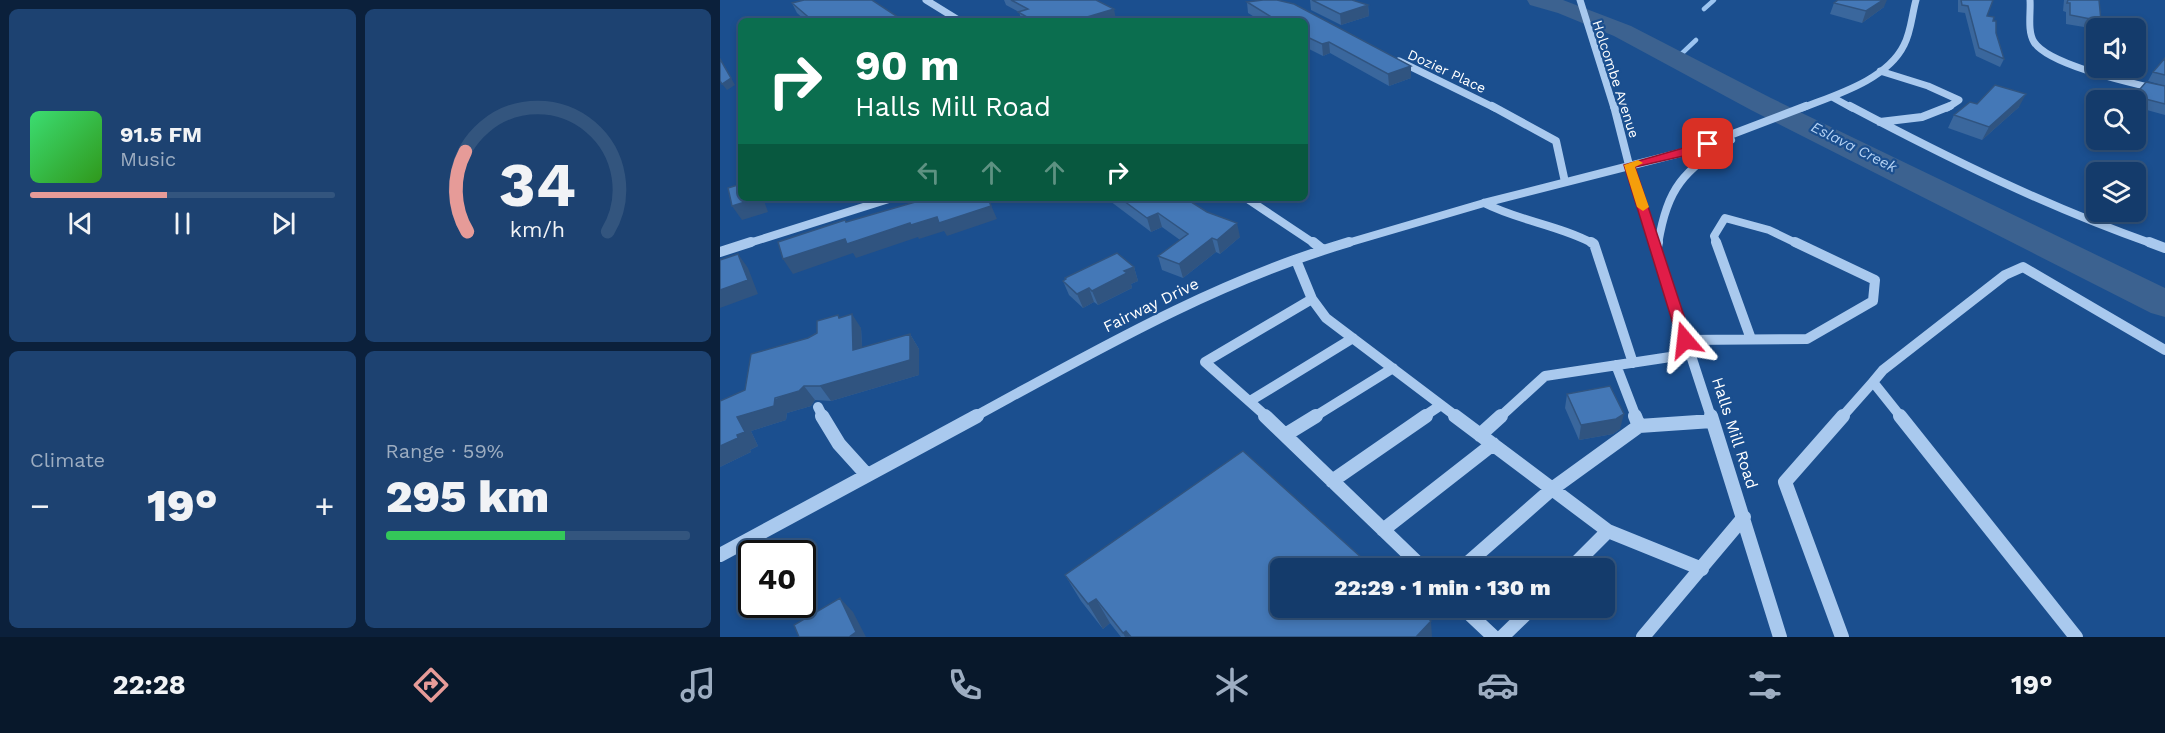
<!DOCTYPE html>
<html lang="en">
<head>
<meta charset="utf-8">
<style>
	:root { --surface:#143b6b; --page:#1d4271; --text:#f1f3f6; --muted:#9dadc1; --line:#33557e; --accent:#e69b98 }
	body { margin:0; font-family:"Work Sans",sans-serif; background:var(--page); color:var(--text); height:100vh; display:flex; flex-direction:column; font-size:22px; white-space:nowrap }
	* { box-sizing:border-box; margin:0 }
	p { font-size:20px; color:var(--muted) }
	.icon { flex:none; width:33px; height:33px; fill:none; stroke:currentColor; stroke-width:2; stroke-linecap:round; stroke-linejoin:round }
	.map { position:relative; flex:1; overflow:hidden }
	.details { display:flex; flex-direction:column; gap:9px; padding:9px; background:#0b203b; width:720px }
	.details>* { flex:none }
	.top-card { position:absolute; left:18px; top:18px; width:570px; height:183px; border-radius:9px; box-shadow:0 3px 9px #0003,0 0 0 2px var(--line); background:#0b6e4f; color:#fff; overflow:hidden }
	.buttons { position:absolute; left:1366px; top:18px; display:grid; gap:12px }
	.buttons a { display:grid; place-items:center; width:60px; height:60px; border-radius:9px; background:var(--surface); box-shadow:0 3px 9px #0003,0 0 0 2px var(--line); font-size:30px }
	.speed { position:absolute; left:18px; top:540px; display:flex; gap:12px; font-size:30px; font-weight:700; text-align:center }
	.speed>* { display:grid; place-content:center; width:78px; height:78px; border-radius:50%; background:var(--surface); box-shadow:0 3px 9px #0003,0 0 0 2px var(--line); line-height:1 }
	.speed .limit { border:3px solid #111; border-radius:9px; background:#fff; color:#111 }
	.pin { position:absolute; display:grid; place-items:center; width:51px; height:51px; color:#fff; margin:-26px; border-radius:12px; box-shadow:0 3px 9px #0006 }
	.me { position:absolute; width:66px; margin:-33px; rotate:343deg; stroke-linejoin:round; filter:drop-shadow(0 0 4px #0008) }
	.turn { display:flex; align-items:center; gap:21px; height:126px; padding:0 18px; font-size:27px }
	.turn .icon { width:78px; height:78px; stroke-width:2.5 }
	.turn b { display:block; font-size:42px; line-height:51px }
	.lanes { display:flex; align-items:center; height:57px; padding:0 18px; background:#0003; justify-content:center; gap:30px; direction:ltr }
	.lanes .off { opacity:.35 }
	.big { font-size:45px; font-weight:800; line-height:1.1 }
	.details .tile { flex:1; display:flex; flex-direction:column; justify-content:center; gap:9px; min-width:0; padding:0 21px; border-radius:9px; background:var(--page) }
	.details .dial { align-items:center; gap:0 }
	.dial svg { height:156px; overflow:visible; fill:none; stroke:var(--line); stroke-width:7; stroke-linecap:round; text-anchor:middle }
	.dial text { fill:var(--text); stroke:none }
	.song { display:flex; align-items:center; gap:18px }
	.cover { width:72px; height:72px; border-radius:9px; background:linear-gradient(135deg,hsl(140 70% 55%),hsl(110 70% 35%)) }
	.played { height:6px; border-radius:3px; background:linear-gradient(90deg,var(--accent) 45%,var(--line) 45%) }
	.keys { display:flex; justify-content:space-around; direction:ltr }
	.heat { display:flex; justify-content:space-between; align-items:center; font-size:33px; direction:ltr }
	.charge { height:9px; border-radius:4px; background:linear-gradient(90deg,#34c759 59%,var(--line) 0) }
	.details .tiles { flex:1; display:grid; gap:9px; grid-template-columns:repeat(2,1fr) }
	.trip { position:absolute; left:550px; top:558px; width:345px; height:60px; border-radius:9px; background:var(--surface); box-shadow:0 3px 9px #0003,0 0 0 2px var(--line); font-weight:800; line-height:60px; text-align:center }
	.tabs { display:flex; height:96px; justify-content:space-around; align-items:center; background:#08182b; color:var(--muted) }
	.tabs .icon { width:42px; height:42px }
	.tabs .on { color:var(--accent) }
	.tabs b { font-size:27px; color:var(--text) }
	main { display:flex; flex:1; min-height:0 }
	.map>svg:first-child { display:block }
</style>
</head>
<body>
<main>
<section class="details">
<div class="tiles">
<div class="tile">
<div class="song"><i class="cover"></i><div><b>91.5 FM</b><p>Music</p></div></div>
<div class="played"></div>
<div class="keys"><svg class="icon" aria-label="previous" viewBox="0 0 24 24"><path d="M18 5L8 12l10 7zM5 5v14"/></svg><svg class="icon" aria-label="pause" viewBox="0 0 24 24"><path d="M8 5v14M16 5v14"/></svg><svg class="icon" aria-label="next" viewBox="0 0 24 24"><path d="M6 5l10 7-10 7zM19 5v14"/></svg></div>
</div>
<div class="tile dial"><svg viewBox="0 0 100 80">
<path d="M14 69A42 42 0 1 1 86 69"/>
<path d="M14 69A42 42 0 0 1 13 28" stroke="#e69b98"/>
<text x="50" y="56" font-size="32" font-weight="700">34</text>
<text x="50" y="72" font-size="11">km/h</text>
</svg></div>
<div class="tile"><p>Climate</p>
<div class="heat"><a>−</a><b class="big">19°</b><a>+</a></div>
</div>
<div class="tile"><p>Range · 59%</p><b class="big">295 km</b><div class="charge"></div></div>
</div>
</section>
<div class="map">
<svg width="1445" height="637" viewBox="0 0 1445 637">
	<rect width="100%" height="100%" fill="#1b4f8f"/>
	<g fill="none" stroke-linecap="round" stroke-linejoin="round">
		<path stroke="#9cc4f0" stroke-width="4.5" d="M984 9 994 0
			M956 59 976 40"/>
		<path fill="#3c6290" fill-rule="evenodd" d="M807 0H843L911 26 1051 98 1445 288V317L1431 313 1031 110 894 36 838 13 810 5Z"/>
		<path stroke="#a9c9ee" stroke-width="7" d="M206 0 240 21
			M860 0 894 108
			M1310 0C1311 12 1307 31 1314 42 1329 66 1417 84 1445 91
			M679 61 775 108
			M1160 71 1208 86 1239 100 1227 108
			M1112 97 1132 108
			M1082 108C1115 95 1167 80 1184 45 1191 32 1192 14 1196 0"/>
		<path stroke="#a9c9ee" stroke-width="8" d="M772 106 836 141 845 182
			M894 106 909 165 935 244
			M1130 106C1228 158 1328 207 1433 244
			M1160 122 1202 117 1230 106
			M526 198 595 244
			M764 203C799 221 839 225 874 244
			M26 244 172 198
			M624 244 764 203 968 151 1086 106
			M938 244C948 186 963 172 1011 140
			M997 244 994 236 1005 218 1049 230 1078 244"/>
		<path stroke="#a9c9ee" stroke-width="10" d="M593 242 603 250
			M871 242 874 244 913 363
			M934 242 991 417
			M996 242 1031 339
			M1429 242 1445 248
			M937 247 938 242
			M0 252 31 242
			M576 260 592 299 606 318 737 417
			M965 340 1087 339 1153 301 1155 280 1075 242
			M896 365 916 417
			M530 401 633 338
			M98 407 103 417
			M254 417C375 351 496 281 629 242
			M547 417 485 362 592 299
			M594 417 673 368
			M703 417 721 405
			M780 417 825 376 970 354
			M1122 417 1153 382
			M1181 417 1153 382 1163 370 1285 275 1303 267 1445 350"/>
		<path stroke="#a9c9ee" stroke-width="14" d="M102 416 119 444 147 475
			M545 416 703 568
			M735 416 888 531 982 569
			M915 416 919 426 992 421
			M991 416 1060 637
			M1180 416 1356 637
			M565 435 596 416
			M760 435 781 416
			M612 481 706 416
			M663 530 773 444
			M0 555 257 416
			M742 568 832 489 919 426
			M851 568 888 531
			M743 608 774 637
			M782 637 812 608
			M923 637 1024 517
			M1122 637 1065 482 1123 416"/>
	</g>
	<path fill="#3a679d" d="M81 0H152L184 21H86L77 13 72 3 82 1Z
		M284 0H376L396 19 389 21H302L299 12 286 5Z
		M543 0H557L574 4 691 66V78L669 86 610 53 603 56 585 47V21H541L528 13 527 2Z
		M590 0H632L648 5 649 16 621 25 591 10Z
		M1238 0H1273L1267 16 1273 21 1276 33 1284 59 1280 67 1256 56 1245 13 1238 12Z
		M1344 0H1379L1381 21 1376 29 1346 24V12L1343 11Z
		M1114 3 1164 7 1142 23 1110 14Z
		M1445 58V86L1428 81 1433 72Z
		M1445 86V115L1416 107V100H1411L1414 96Z
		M1257 104 1299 107 1262 140 1228 128 1234 115Z
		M386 198H465L520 237 500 254 496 252 463 278 442 270 438 256 460 240 442 227 431 232Z
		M414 267 418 281 411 284 412 288 378 305 374 302 363 308 349 295 343 281 345 280V278Z
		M120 317 141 328 142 348 190 334 199 349V375L111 401 95 400 91 406 67 413 66 420 31 431 38 446 30 450 31 452 0 467 25 390 88 338Z
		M847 394 900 429 893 434 859 440 845 408Z
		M345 575 712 637H401L390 623 383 629 361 601Z"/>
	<path fill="#305480" d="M1163 0H1167L1164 7 1142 23 1146 11Z
		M648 5 649 16 621 25 620 14Z
		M394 9 396 19 389 21H361L360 19Z
		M609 42 610 53 603 56 602 44Z
		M0 59 15 85 7 90 2 84Z
		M691 66V78L669 86 668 74Z
		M1306 94 1299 107 1262 140 1269 127Z
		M38 198H43L48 212 22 220 12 206Z
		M268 198 277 219 227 236 224 231 199 239 198 237 136 258 133 253 73 274 63 259 125 239 190 223Z
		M315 198H328L316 201Z
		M438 213 442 227 431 232 427 218Z
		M517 223 520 237 500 254 497 240Z
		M492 238 496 252 463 278 459 264Z
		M18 254 28 268 38 294 0 308V290Z
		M414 267 418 281 411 284 412 288 378 305 372 291 404 271Z
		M369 288 374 302 363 308 357 294Z
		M132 314 141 328 143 365 133 350Z
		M190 334 199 349V375L111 401 100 386Z
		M84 386 95 400 91 406 67 413 66 420 31 431 38 446 30 450 31 452 0 467V446L17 435V417Z
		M904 414 900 429 893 434 859 440 861 425Z
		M120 598 133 612 146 637H129Z
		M376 599 390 623 383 629 368 604Z
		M711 621 712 637H696Z
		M406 631 410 637H405L403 633Z"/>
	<path fill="#4478b7" stroke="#305480" stroke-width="1.5" d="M84 0H152L184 21H93L72 3Z
		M291 0H376L394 9 360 19 365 21H314L298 12 308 9Z
		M543 0H557L574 4 691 66 668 74 609 42 602 44 585 36V21H558L527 2Z
		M592 0H632L648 5 620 14Z
		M1118 0H1163L1146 11 1114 3Z
		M1241 0H1273L1267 16 1274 17 1273 21H1276V33L1284 59 1259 48 1248 6 1242 5Z
		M1348 0H1379L1381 21 1350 15V3H1347Z
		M1445 58V75L1433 72Z
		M0 59 11 78 2 84 0 81Z
		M1426 82 1445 86V104L1414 96Z
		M1275 85 1306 94 1269 127 1234 115 1250 102 1257 104Z
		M21 184V198H38L12 206 8 188Z
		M209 198H268L271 206 219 223 217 217 191 225 190 223 127 244 125 239 63 259 58 242 125 220 126 222Z
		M400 198H465L487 212 517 223 497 240 492 238 459 264 438 256 468 234 438 213 427 218Z
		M397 253 414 267 404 271 407 273 372 291 369 288 357 294 343 281 346 279 345 278Z
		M18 254 28 280 0 290V260Z
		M132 314 133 350 190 334V360L100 386H84L79 391 55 398 54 406 17 417 25 432 17 435 18 438 0 446V401L25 390 31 354 88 338 97 333V321L118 315 119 318Z
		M890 386 904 414 896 419 861 425 847 394Z
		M523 451 653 568H561V608H696L711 621 696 637H411L406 631 403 633 376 599 368 604 345 575Z
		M120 598 136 632 129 637H79L74 625Z"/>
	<path fill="#e11d48" stroke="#92132f" stroke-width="1.5" d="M988 141 992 142V146L972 154 915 167 972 340 965 344 958 340 904 165Z"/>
	<path fill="#f59e0b" d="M918 160 923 163 915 167 929 207 923 211 917 207 904 165Z"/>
	<g text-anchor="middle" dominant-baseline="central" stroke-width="4.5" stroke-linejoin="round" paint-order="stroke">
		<g font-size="14" fill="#fff" stroke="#1b4f8f">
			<text transform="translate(727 71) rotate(25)">Dozier Place</text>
			<text transform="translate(896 79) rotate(72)">Holcombe Avenue</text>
		</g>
		<g font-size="15" font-style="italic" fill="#b5d3f5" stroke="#1b4f8f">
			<text transform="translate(1134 147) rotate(27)">Eslava Creek</text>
		</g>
		<g font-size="16" fill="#fff" stroke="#1b4f8f">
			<text transform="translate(431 305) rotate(-26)">Fairway Drive</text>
			<text transform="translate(1015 433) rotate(72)">Halls Mill Road</text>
		</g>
	</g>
</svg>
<div class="buttons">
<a><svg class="icon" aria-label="sound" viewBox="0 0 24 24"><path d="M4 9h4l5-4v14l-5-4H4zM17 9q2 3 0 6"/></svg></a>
<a><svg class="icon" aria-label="search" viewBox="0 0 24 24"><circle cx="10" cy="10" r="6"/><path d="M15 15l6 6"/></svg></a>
<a><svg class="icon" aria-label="layers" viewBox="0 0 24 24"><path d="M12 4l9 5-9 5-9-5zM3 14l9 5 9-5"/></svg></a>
</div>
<div class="speed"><div class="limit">40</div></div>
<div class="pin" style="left:988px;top:144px;background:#d93025"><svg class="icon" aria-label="arrive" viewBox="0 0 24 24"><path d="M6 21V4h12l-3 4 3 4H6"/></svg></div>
<svg class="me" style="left:965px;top:340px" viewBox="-20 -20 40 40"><path d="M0-17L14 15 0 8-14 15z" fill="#e11d48" stroke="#fff" stroke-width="4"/></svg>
<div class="trip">22:29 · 1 min · 130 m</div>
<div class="top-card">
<div class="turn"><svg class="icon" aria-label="right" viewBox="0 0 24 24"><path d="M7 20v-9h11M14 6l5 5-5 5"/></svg><div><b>90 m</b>Halls Mill Road</div></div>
<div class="lanes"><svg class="icon off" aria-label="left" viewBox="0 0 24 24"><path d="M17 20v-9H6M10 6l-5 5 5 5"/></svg><svg class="icon off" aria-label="ahead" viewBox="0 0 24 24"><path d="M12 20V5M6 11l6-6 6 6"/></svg><svg class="icon off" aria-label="ahead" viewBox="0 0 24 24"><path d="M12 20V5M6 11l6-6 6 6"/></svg><svg class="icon" aria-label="right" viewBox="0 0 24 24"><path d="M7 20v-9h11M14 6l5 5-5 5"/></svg></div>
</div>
</div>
</main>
<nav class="tabs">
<b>22:28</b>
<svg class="icon on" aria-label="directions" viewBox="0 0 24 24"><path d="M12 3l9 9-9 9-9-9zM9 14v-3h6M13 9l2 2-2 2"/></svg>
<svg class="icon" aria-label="music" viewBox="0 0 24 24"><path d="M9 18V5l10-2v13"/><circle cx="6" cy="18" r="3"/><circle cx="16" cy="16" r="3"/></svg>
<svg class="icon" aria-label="phone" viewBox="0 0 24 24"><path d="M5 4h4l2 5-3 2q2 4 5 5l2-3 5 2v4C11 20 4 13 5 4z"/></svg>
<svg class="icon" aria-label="climate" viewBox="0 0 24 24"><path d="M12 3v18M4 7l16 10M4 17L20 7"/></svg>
<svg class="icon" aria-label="car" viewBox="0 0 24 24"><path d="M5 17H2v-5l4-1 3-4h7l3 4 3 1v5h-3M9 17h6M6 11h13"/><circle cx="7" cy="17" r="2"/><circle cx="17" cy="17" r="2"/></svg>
<svg class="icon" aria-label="filters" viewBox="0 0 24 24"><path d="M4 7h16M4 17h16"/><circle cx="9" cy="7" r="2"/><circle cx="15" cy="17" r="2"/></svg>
<b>19°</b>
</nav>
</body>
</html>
